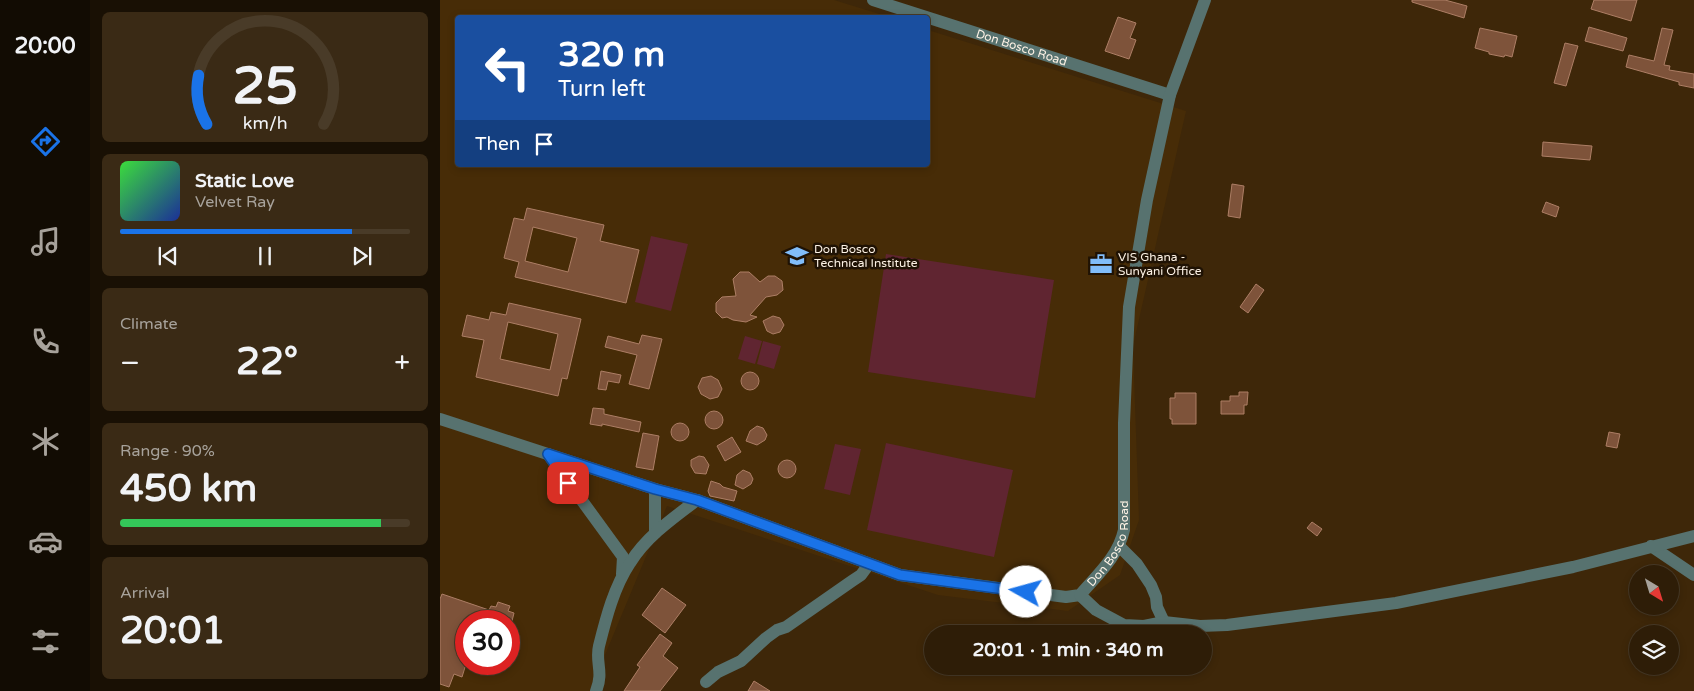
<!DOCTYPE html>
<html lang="en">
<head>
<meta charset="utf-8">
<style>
	:root { --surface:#2e1d07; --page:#3a2a15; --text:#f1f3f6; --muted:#a7a29b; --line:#493b28; --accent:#1a73e8 }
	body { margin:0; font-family:"Varela Round",sans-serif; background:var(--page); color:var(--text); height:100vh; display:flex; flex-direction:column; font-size:19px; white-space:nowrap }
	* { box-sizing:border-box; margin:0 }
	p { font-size:16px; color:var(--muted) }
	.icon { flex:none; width:28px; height:28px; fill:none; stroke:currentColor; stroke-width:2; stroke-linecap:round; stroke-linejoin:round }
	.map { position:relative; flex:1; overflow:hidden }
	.sheet { display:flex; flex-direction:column; gap:12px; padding:12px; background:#191004; width:350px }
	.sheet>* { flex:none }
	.hud { position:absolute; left:15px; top:15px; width:475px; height:152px; border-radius:5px; box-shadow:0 2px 8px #0003,0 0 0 1px var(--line); background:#1a4fa0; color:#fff; overflow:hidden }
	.needle { width:32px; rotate:142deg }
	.controls { position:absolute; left:1189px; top:565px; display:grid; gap:10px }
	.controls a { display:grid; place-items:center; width:50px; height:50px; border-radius:50%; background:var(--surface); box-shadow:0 2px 8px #0003,0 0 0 1px var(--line); font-size:25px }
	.speed { position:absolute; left:15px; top:610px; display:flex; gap:10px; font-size:25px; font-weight:700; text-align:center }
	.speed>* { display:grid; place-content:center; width:65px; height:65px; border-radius:50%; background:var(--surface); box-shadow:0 2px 8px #0003,0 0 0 1px var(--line); line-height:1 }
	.speed .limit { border:8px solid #d22; background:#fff; color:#111 }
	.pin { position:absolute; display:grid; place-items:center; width:42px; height:42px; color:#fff; margin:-21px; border-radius:10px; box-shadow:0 2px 8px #0006 }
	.me { position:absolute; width:55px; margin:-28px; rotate:277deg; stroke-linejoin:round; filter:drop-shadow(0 0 4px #0008) }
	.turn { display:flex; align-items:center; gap:18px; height:105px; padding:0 20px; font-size:22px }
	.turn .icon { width:65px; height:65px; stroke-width:2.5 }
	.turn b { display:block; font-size:35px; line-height:42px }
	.then { display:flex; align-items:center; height:48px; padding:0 20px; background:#0003; gap:10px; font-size:19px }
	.big { font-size:38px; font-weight:700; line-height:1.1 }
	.sheet .tile { flex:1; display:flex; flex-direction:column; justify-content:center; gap:8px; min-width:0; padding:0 18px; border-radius:8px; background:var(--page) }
	.sheet .dial { align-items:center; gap:0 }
	.dial svg { height:130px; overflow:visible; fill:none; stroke:var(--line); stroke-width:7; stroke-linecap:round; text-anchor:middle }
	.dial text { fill:var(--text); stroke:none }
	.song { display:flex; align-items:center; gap:15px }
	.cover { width:60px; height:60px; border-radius:8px; background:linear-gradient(135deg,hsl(120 70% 55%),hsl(230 70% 35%)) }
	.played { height:5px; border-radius:2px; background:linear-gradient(90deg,var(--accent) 80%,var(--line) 80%) }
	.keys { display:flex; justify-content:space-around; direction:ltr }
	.heat { display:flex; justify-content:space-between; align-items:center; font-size:28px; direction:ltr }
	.charge { height:8px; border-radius:4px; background:linear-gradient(90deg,#34c759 90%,var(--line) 0) }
	.trip { position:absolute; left:484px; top:625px; width:288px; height:50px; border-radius:25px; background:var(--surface); box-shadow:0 2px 8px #0003,0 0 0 1px var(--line); font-weight:700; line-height:50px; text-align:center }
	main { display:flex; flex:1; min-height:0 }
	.dock { display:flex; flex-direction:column; width:90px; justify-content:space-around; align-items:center; background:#120c03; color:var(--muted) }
	.dock .icon { width:35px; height:35px }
	.dock .on { color:var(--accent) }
	.dock b { font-size:22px; color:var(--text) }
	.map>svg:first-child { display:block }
</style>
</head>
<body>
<main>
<nav class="dock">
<b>20:00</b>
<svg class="icon on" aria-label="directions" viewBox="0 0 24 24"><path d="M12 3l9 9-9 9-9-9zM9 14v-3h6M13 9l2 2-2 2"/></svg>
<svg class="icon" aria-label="music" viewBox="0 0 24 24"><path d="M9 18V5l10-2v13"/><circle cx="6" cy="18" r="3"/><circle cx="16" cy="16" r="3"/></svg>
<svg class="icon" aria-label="phone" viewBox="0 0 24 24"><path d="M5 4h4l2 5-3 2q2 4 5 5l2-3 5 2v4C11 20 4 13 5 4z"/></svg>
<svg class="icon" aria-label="climate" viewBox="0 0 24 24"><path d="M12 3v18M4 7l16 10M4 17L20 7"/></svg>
<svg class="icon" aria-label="car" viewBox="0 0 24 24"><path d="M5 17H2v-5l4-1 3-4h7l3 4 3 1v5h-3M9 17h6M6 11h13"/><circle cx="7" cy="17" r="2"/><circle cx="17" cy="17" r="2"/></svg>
<svg class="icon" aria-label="filters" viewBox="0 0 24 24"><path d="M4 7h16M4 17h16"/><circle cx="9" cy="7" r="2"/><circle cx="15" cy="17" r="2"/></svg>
</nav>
<section class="sheet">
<div class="tile dial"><svg viewBox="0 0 100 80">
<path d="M14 69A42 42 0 1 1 86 69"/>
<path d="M14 69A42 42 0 0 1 9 39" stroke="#1a73e8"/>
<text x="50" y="56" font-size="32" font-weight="700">25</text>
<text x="50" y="72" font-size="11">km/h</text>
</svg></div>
<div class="tile">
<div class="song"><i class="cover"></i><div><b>Static Love</b><p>Velvet Ray</p></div></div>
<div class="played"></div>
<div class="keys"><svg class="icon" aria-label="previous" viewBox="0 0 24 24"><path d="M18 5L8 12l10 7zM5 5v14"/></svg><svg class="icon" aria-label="pause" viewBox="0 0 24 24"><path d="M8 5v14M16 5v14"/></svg><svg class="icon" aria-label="next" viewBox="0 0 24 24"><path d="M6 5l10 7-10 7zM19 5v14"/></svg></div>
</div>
<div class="tile"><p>Climate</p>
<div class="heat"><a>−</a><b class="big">22°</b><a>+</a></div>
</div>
<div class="tile"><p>Range · 90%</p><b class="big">450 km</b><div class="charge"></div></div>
<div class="tile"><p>Arrival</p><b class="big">20:01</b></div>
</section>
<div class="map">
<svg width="1254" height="691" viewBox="0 0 1254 691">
	<rect width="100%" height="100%" fill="#3e2709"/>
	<path fill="#472c07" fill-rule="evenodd" d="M0 0H394L449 17 18 18V165H488V30L746 111 693 346 699 520 680 575 628 611 498 595 227 506 150 691H0ZM26 621H69V664H26Z"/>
	<path fill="#602531" d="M211 236 248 244 231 311 195 302Z
		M446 254 614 280 595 398 428 372Z
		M305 336 322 341 315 364 298 359Z
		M323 341 341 346 334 369 317 364Z
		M446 443 573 470 554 557 427 530Z
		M395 444 421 449 410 495 384 489Z"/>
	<path fill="#7e533a" stroke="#ad7e65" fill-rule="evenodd" d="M972 0H1005L1027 6 1024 18 972 2Z
		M1154 0H1197L1191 21 1151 9Z
		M678 17 696 23 690 38 696 40 689 59 665 51Z
		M1149 27 1187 38 1183 51 1145 41Z
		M1040 28 1077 36 1072 57 1065 55 1064 57 1049 54V52L1035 48Z
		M1222 28 1233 30 1224 65 1230 66 1229 70 1254 74V88L1239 85V82L1186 67 1189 55 1214 61Z
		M1125 43 1138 46 1126 86 1114 83Z
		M1103 142 1152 146 1150 160 1102 156Z
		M792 184 804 186 800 218 788 216Z
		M1106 202 1119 207 1116 217 1102 212Z
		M87 208 164 225 160 241 199 250 186 303 75 277 79 262 64 258 74 218 84 220ZM93 227 137 238 128 272 85 261Z
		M300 272H309L320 282 328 276H335L342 281 343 290 337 295 326 297 310 315 317 317 306 322 293 320 287 317 282 318 276 312V303L282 297 296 296 293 279Z
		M816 284 824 290 808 313 800 307Z
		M69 303 141 319 127 379 122 378 118 396 36 377 44 340 22 336 27 315 49 320 51 312 66 315ZM68 322 118 334 110 370 60 359Z
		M333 316 340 318 344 325 340 332 333 334 327 331 323 321Z
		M202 335 222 339 209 389 189 384 197 355 165 347 168 336 199 344Z
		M161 371 181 375 179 383 168 381 166 390 158 389Z
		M301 381a9 9 0 1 1 18 0a9 9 0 1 1-18 0Z
		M271 376 278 380 282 389 278 397 270 399 261 394 258 387 262 378Z
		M799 392H808L807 405H804V414H781V401H790V396H799Z
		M735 393H756V424H732V419H730V398H735Z
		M153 408 164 409V414L201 422 199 432 162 424V426L150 424Z
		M265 420a9 9 0 1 1 18 0a9 9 0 1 1-18 0Z
		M231 432a9 9 0 1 1 18 0a9 9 0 1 1-18 0Z
		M317 426 323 428 327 435 325 440 317 445 306 441 310 431Z
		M1169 432 1180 434 1177 448 1166 446Z
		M203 433 219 436 213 470 196 467Z
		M292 437 301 452 285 461 277 446Z
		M259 456 264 457 269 465 266 474 255 473 251 466V460Z
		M338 469a9 9 0 1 1 18 0a9 9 0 1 1-18 0Z
		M303 470 310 473 313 479 311 484 303 489 295 485 297 475Z
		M271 481 280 484 283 487 297 491 294 501 270 496 268 491Z
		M872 522 882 529 877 536 867 528Z
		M222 588 246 605 225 633 202 615Z
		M2 594 49 610 51 606 56 607 58 602 70 606 68 611 74 613 72 621H26V664L22 677 14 674 9 687 0 684V599Z
		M220 634 232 643 223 656 238 668 220 691H184L200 667 197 665Z
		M314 681 330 691H308Z"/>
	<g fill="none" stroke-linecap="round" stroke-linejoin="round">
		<g stroke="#57726f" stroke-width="12">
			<path id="s1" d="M433 0 730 95"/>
			<path id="s2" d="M0 419 215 489 257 500 460 575 626 597 640 595C657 575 678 557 684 530V423L689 307 707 200 730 95 765 0"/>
			<path d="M108 454 183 557 182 574"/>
			<path d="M215 489V533"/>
			<path d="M679 546 697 564 711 585 716 597 717 607 724 622"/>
			<path d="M1211 546 1254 575"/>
			<path d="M640 595 656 610 684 625 704 626 724 622 760 626 787 625 956 603 1133 567 1254 536"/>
			<path d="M266 682 278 672 301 661 326 638 337 630 346 627 412 581 421 575 429 564"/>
			<path d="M156 691C164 672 155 662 159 646 166 618 174 587 190 563 206 537 233 518 257 500"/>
		</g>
	</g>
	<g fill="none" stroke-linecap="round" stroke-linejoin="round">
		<defs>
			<path id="route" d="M128 483 108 454 215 489 257 500 460 575 586 592"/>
		</defs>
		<use href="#route" stroke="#114b97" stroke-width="12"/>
		<use href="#route" stroke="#1a73e8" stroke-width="9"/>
	</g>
	<defs>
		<symbol id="school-bare" viewBox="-9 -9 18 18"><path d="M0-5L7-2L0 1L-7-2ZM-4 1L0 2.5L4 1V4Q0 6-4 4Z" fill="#81bdfa" stroke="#1f1204" stroke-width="2.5" paint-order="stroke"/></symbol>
		<symbol id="office-bare" viewBox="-9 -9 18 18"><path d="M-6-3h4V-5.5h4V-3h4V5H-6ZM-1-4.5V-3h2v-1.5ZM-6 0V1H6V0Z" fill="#81bdfa" stroke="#1f1204" stroke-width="2.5" paint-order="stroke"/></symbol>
	</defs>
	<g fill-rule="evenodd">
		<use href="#school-bare" x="341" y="240" width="32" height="32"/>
		<use href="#office-bare" x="645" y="248" width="32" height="32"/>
	</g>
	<g text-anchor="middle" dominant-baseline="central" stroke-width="5" stroke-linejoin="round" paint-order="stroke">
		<g font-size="12" fill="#fdf2e5" stroke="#1f1204">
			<text stroke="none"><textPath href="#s1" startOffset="156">Don Bosco Road</textPath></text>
			<text stroke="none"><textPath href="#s2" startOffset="729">Don Bosco Road</textPath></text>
		</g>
		<g font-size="12" fill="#fdf2e5" stroke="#1f1204" text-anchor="start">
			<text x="374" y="249">Don Bosco<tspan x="374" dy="14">Technical Institute</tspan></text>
			<text x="678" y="257">VIS Ghana -<tspan x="678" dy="14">Sunyani Office</tspan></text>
		</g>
	</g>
</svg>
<div class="controls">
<a><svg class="needle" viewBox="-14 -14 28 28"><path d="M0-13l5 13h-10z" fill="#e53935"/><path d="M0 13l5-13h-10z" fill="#a7a29b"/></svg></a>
<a><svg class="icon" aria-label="layers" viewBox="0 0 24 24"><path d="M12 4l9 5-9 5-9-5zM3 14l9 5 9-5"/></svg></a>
</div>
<div class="speed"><div class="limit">30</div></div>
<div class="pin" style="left:128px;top:483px;background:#d93025"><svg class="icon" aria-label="arrive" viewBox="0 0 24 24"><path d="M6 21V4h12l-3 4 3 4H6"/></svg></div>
<svg class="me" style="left:586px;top:592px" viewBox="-20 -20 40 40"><circle r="19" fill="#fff"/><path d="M0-13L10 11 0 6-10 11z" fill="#1a73e8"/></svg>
<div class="trip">20:01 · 1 min · 340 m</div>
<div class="hud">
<div class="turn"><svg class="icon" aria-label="left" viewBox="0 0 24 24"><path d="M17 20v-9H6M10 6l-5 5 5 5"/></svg><div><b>320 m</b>Turn left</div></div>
<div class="then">Then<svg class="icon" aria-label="arrive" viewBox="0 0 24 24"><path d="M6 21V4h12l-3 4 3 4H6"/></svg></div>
</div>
</div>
</main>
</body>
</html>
